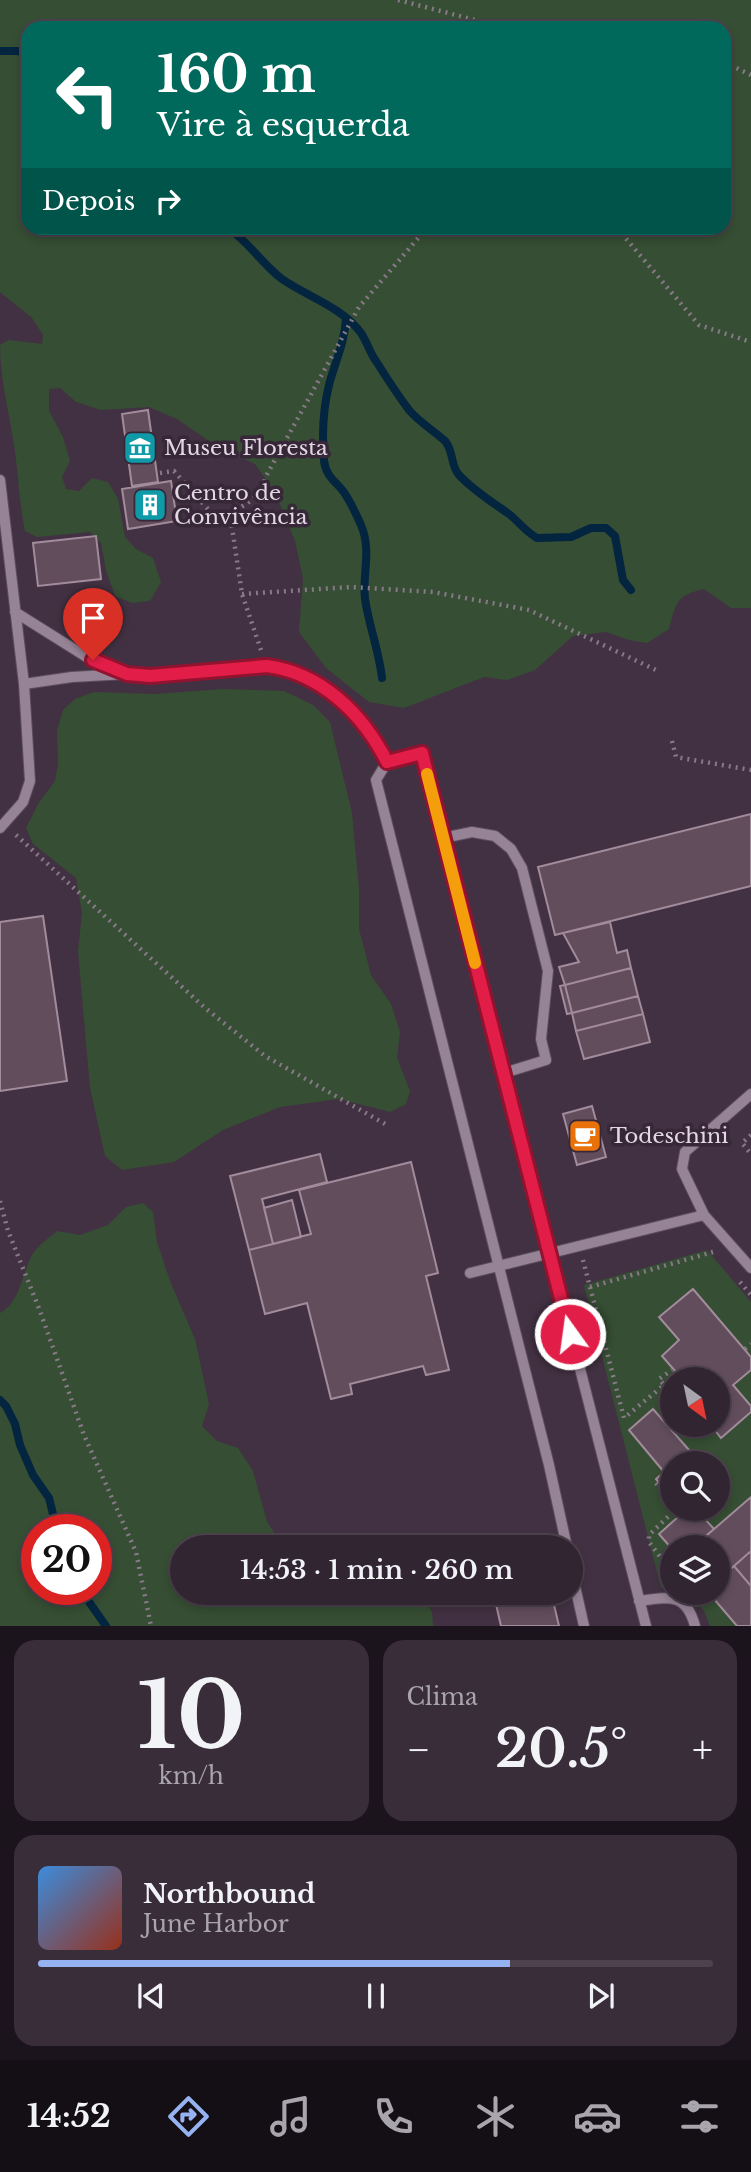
<!DOCTYPE html>
<html lang="pt">
<head>
<meta charset="utf-8">
<style>
	:root { --surface:#322532; --page:#3a2d3a; --text:#f1f3f6; --muted:#a8a5ac; --line:#4d424d; --accent:#95b2f1 }
	body { margin:0; font-family:"Libre Baskerville",serif; background:var(--page); color:var(--text); height:100vh; display:flex; flex-direction:column; font-size:26px; white-space:nowrap }
	* { box-sizing:border-box; margin:0 }
	p { font-size:23px; color:var(--muted) }
	.icon { flex:none; width:38px; height:38px; fill:none; stroke:currentColor; stroke-width:2; stroke-linecap:round; stroke-linejoin:round }
	.map { position:relative; height:1626px; overflow:hidden }
	.sheet { display:flex; flex-direction:column; gap:14px; padding:14px; background:#1c141c; flex:1 }
	.sheet>* { flex:none }
	.banner { position:absolute; left:21px; top:21px; width:710px; height:214px; border-radius:21px; box-shadow:0 4px 10px #0003,0 0 0 2px var(--line); background:#00695c; color:#fff; overflow:hidden }
	.needle { width:46px; rotate:147deg }
	.controls { position:absolute; left:660px; top:1367px; display:grid; gap:14px }
	.controls a { display:grid; place-items:center; width:70px; height:70px; border-radius:50%; background:var(--surface); box-shadow:0 4px 10px #0003,0 0 0 2px var(--line); font-size:35px }
	.speed { position:absolute; left:21px; top:1514px; display:flex; gap:14px; font-size:35px; font-weight:700; text-align:center }
	.speed>* { display:grid; place-content:center; width:91px; height:91px; border-radius:50%; background:var(--surface); box-shadow:0 4px 10px #0003,0 0 0 2px var(--line); line-height:1 }
	.speed .limit { border:10px solid #d22; background:#fff; color:#111 }
	.pin { position:absolute; display:grid; place-items:center; width:60px; height:60px; color:#fff; margin:-72px -30px; border-radius:50% 50% 50% 0; rotate:-45deg; box-shadow:0 0 7px #0007 }
	.pin .icon { rotate:45deg }
	.me { position:absolute; width:77px; margin:-38px; rotate:346deg; stroke-linejoin:round; filter:drop-shadow(0 0 5px #0008) }
	.turn { display:flex; align-items:center; gap:24px; height:147px; padding:0 21px; font-size:32px }
	.turn .icon { width:91px; height:91px; stroke-width:2.5 }
	.turn b { display:block; font-size:49px; line-height:60px }
	.then { display:flex; align-items:center; height:66px; padding:0 21px; background:#0003; gap:14px; font-size:26px }
	.big { font-size:52px; font-weight:600; line-height:1.1 }
	.sheet .tile { flex:1; display:flex; flex-direction:column; justify-content:center; gap:10px; min-width:0; padding:0 24px; border-radius:21px; background:var(--page) }
	.sheet .dial { align-items:center; gap:0 }
	.dial b { font-size:91px; line-height:1 }
	.song { display:flex; align-items:center; gap:21px }
	.cover { width:84px; height:84px; border-radius:10px; background:linear-gradient(135deg,hsl(210 70% 55%),hsl(10 70% 35%)) }
	.played { height:7px; border-radius:4px; background:linear-gradient(90deg,var(--accent) 70%,var(--line) 70%) }
	.keys { display:flex; justify-content:space-around; direction:ltr }
	.heat { display:flex; justify-content:space-between; align-items:center; font-size:38px; direction:ltr }
	.sheet .tiles { flex:1; display:grid; gap:14px; grid-template-columns:1fr 1fr }
	.tile:last-child { grid-column:span 2 }
	.trip { position:absolute; left:170px; top:1535px; width:413px; height:70px; border-radius:35px; background:var(--surface); box-shadow:0 4px 10px #0003,0 0 0 2px var(--line); font-weight:600; line-height:70px; text-align:center }
	.menu { display:flex; height:112px; justify-content:space-around; align-items:center; background:#140f14; color:var(--muted) }
	.menu .icon { width:49px; height:49px }
	.menu .active { color:var(--accent) }
	.menu b { font-size:32px; color:var(--text) }
	.map>svg:first-child { display:block }
</style>
</head>
<body>
<div class="map">
<svg width="751" height="1626" viewBox="0 0 751 1626">
	<rect width="100%" height="100%" fill="#423142"/>
	<path fill="#364e34" fill-rule="evenodd" d="M0 0H751V608H731L704 589C676 595 676 603 669 629L647 643 629 640 606 632 573 636 535 670 507 680 484 677 404 708 369 702 326 668 299 632 303 578 295 541 275 492 255 464 216 446 177 419 149 407 101 410 76 402 60 388 49 389V411L63 437 70 461 62 477 66 489 79 491 92 478 108 482 118 499 125 537 136 549 153 558 161 582 150 601 132 603 115 596 106 570 101 543 90 532 37 537 25 531C20 507 19 484 16 460 12 421 0 385 0 345L9 340 42 344 43 335 32 318 0 292ZM28 28H724V228H28Z
		M223 689 284 691 313 705 330 722 352 813 359 889V929L371 975 391 1004 400 1032 397 1058 410 1091 406 1104 390 1112 339 1099 280 1107 223 1130 174 1162 122 1170 105 1156 90 1088 78 951 82 913 76 878 33 844 26 828 38 804 55 781 58 764 57 731 63 710 75 699 94 692 154 694Z
		M143 1203 153 1212 157 1242 170 1281 195 1339 209 1404 202 1426 217 1441 238 1448 253 1471 267 1522 284 1547H182V1592L421 1593 432 1612 433 1626H0V1313C20 1303 22 1273 32 1255 37 1246 49 1238 57 1231L80 1235 108 1225 126 1207ZM37 1530H96V1589H37Z
		M707 1250 751 1302V1626H710L704 1611 689 1593 718 1592V1547H672V1587L661 1588 584 1285ZM672 1379H718V1424H672ZM672 1463H718V1508H672Z"/>
	<g fill="none" stroke-linecap="round" stroke-linejoin="round">
		<path stroke="#03253f" stroke-width="8" d="M0 51H18L28 55
			M228 228C249 242 262 264 282 279 308 297 342 307 361 333 367 342 370 353 376 361 386 377 397 394 409 410 419 422 433 430 445 441 454 451 450 465 459 475 474 491 492 502 509 514 519 522 526 532 537 538L571 537 591 528H606L615 536 623 580 631 590
			M346 318C345 342 335 362 329 385 323 409 322 436 324 460 325 475 335 481 343 491 350 500 356 514 361 525 372 551 362 573 365 599 369 626 379 651 382 678
			M0 1400 6 1406 15 1424 20 1445 33 1475 49 1498 57 1530
			M80 1589 106 1626"/>
	</g>
	<path fill="#624d5c" stroke="#a28b9b" stroke-width="2" d="M148 410 158 482 132 486 122 414Z
		M171 481 177 521 128 529 122 489Z
		M96 536 101 579 38 586 33 543Z
		M751 814V886L555 935 538 867Z
		M43 916 67 1081 0 1091V922Z
		M610 922 617 953 627 950 631 968 565 985 559 967 579 962 563 933Z
		M631 968 638 996 572 1013 565 985Z
		M565 985 572 1013 567 1014 560 986Z
		M638 996 643 1014 576 1031 572 1013Z
		M643 1014 650 1042 584 1059 576 1031Z
		M592 1106 606 1157 577 1165 563 1114Z
		M320 1154 327 1182 262 1199 273 1244 249 1250 230 1176Z
		M411 1162 438 1273 426 1276 449 1370 426 1375 423 1366 350 1384 352 1394 331 1399 307 1303 265 1314 249 1250 311 1234 299 1190Z
		M292 1200 301 1237 273 1244 264 1208Z
		M693 1289 751 1357V1370L733 1385 751 1406V1412L721 1438 710 1424H718V1379H682L662 1356 679 1340 659 1317Z
		M653 1409 689 1450 664 1472 629 1430Z
		M689 1450 700 1463H674Z
		M672 1465V1498L656 1479Z
		M751 1497V1551L718 1580V1547H705L711 1542 706 1536Z
		M688 1508H695L714 1529 693 1547H672V1549L659 1534Z
		M751 1551V1586L734 1566Z
		M734 1566 751 1586V1626H737L708 1592H718V1580Z
		M526 1592H551L559 1626H501L495 1600Z"/>
	<g fill="none" stroke-linecap="round" stroke-linejoin="round">
		<defs>
			<path id="service" d="M0 480 24 684 30 781 23 802 0 828
				M15 612 93 661 121 672
				M24 684 72 677 127 674 150 676 267 666C321 673 363 714 387 762
				M443 838 472 832 495 836 511 849 522 868 548 971 541 1039 546 1060 504 1073
				M751 1094 685 1152 682 1169 704 1215 751 1268
				M470 1273 704 1215
				M567 1547 549 1465 376 780 387 762 422 753 646 1626
				M570 1564 584 1626
				M639 1601C668 1597 686 1592 695 1626"/>
		</defs>
		<use href="#service" stroke="#5c4e5d" stroke-width="12"/>
		<path stroke="#877987" stroke-width="4.5" stroke-dasharray="2 5" stroke-linecap="butt" d="M398 0 506 28
			M724 62 751 75
			M617 228 699 325 751 342
			M160 473 174 471 214 516 230 514
			M242 594 351 587 433 592 529 610 656 670
			M261 650 242 594 230 514C245 504 263 497 265 478L359 307 420 236 432 228
			M672 741 676 757 751 770
			M16 835 204 1007 265 1056 387 1125
			M751 1135 742 1143 751 1154
			M0 1201 8 1231 40 1311 84 1435 136 1552 151 1626
			M583 1260 624 1418 664 1385 659 1379 672 1370
			M740 1282 751 1295
			M590 1287 713 1252
			M745 1349 751 1344
			M656 1483 672 1502
			M672 1573 649 1542V1535L677 1508
			M701 1592 706 1599 702 1602"/>
		<use href="#service" stroke="#968396" stroke-width="10"/>
	</g>
	<g fill="none" stroke-linecap="round" stroke-linejoin="round">
		<defs>
			<path id="route" d="M93 660 127 674 150 676 267 666C321 673 363 714 387 762L422 753 570 1334"/>
		</defs>
		<use href="#route" stroke="#92132f" stroke-width="18"/>
		<use href="#route" stroke="#e11d48" stroke-width="12"/>
		<path stroke="#f59e0b" stroke-width="12" d="M427 774 475 963"/>
	</g>
	<defs>
		<symbol id="museum-square" viewBox="-11 -11 22 22"><rect x="-9" y="-9" width="18" height="18" rx="4" fill="#0f9aa8" stroke="#372738"/><path d="M0-6L6-3V-2H-6V-3ZM-5-1h2V3h-2ZM-1-1h2V3h-2ZM3-1h2V3H3ZM-6 4H6V6H-6Z" fill="#fff"/></symbol>
		<symbol id="building-square" viewBox="-11 -11 22 22"><rect x="-9" y="-9" width="18" height="18" rx="4" fill="#0f9aa8" stroke="#372738"/><path d="M-4-6H4V6H1V3H-1V6H-4ZM-2.5-4.3h1.7v1.8h-1.7ZM.8-4.3h1.7v1.8H.8ZM-2.5-1h1.7V.8h-1.7ZM.8-1h1.7V.8H.8Z" fill="#fff"/></symbol>
		<symbol id="cafe-square" viewBox="-11 -11 22 22"><rect x="-9" y="-9" width="18" height="18" rx="4" fill="#e8710a" stroke="#372738"/><path d="M-5.5-4.5H6V0H3Q3 3.5 0 3.5H-2.5Q-5.5 3.5-5.5 0ZM3-3.2v2h1.7v-2ZM-6 4.5H4V6H-6Z" fill="#fff"/></symbol>
	</defs>
	<g fill-rule="evenodd">
		<use href="#museum-square" x="121" y="429" width="38" height="38"/>
		<use href="#building-square" x="131" y="486" width="38" height="38"/>
		<use href="#cafe-square" x="566" y="1117" width="38" height="38"/>
	</g>
	<g text-anchor="middle" dominant-baseline="central" stroke-width="7" stroke-linejoin="round" paint-order="stroke">
		<g font-size="21" fill="#e2d8e3" stroke="#372738" text-anchor="start">
			<text x="164" y="448">Museu Floresta</text>
			<text x="174" y="493">Centro de<tspan x="174" dy="24">Convivência</tspan></text>
			<text x="610" y="1136">Todeschini</text>
		</g>
	</g>
</svg>
<div class="controls">
<a><svg class="needle" viewBox="-14 -14 28 28"><path d="M0-13l5 13h-10z" fill="#e53935"/><path d="M0 13l5-13h-10z" fill="#a8a5ac"/></svg></a>
<a><svg class="icon" aria-label="search" viewBox="0 0 24 24"><circle cx="10" cy="10" r="6"/><path d="M15 15l6 6"/></svg></a>
<a><svg class="icon" aria-label="layers" viewBox="0 0 24 24"><path d="M12 4l9 5-9 5-9-5zM3 14l9 5 9-5"/></svg></a>
</div>
<div class="speed"><div class="limit">20</div></div>
<div class="pin" style="left:93px;top:660px;background:#d93025"><svg class="icon" aria-label="arrive" viewBox="0 0 24 24"><path d="M6 21V4h12l-3 4 3 4H6"/></svg></div>
<svg class="me" style="left:570px;top:1334px" viewBox="-20 -20 40 40"><circle r="17" fill="#e11d48" stroke="#fff" stroke-width="3"/><path d="M0-11L8 9 0 5-8 9z" fill="#fff"/></svg>
<div class="trip">14:53 · 1 min · 260 m</div>
<div class="banner">
<div class="turn"><svg class="icon" aria-label="left" viewBox="0 0 24 24"><path d="M17 20v-9H6M10 6l-5 5 5 5"/></svg><div><b>160 m</b>Vire à esquerda</div></div>
<div class="then">Depois<svg class="icon" aria-label="right" viewBox="0 0 24 24"><path d="M7 20v-9h11M14 6l5 5-5 5"/></svg></div>
</div>
</div>
<section class="sheet">
<div class="tiles">
<div class="tile dial"><b>10</b><p>km/h</p></div>
<div class="tile"><p>Clima</p>
<div class="heat"><a>−</a><b class="big">20.5°</b><a>+</a></div>
</div>
<div class="tile">
<div class="song"><i class="cover"></i><div><b>Northbound</b><p>June Harbor</p></div></div>
<div class="played"></div>
<div class="keys"><svg class="icon" aria-label="previous" viewBox="0 0 24 24"><path d="M18 5L8 12l10 7zM5 5v14"/></svg><svg class="icon" aria-label="pause" viewBox="0 0 24 24"><path d="M8 5v14M16 5v14"/></svg><svg class="icon" aria-label="next" viewBox="0 0 24 24"><path d="M6 5l10 7-10 7zM19 5v14"/></svg></div>
</div>
</div>
</section>
<nav class="menu">
<b>14:52</b>
<svg class="icon active" aria-label="directions" viewBox="0 0 24 24"><path d="M12 3l9 9-9 9-9-9zM9 14v-3h6M13 9l2 2-2 2"/></svg>
<svg class="icon" aria-label="music" viewBox="0 0 24 24"><path d="M9 18V5l10-2v13"/><circle cx="6" cy="18" r="3"/><circle cx="16" cy="16" r="3"/></svg>
<svg class="icon" aria-label="phone" viewBox="0 0 24 24"><path d="M5 4h4l2 5-3 2q2 4 5 5l2-3 5 2v4C11 20 4 13 5 4z"/></svg>
<svg class="icon" aria-label="climate" viewBox="0 0 24 24"><path d="M12 3v18M4 7l16 10M4 17L20 7"/></svg>
<svg class="icon" aria-label="car" viewBox="0 0 24 24"><path d="M5 17H2v-5l4-1 3-4h7l3 4 3 1v5h-3M9 17h6M6 11h13"/><circle cx="7" cy="17" r="2"/><circle cx="17" cy="17" r="2"/></svg>
<svg class="icon" aria-label="filters" viewBox="0 0 24 24"><path d="M4 7h16M4 17h16"/><circle cx="9" cy="7" r="2"/><circle cx="15" cy="17" r="2"/></svg>
</nav>
</body>
</html>
